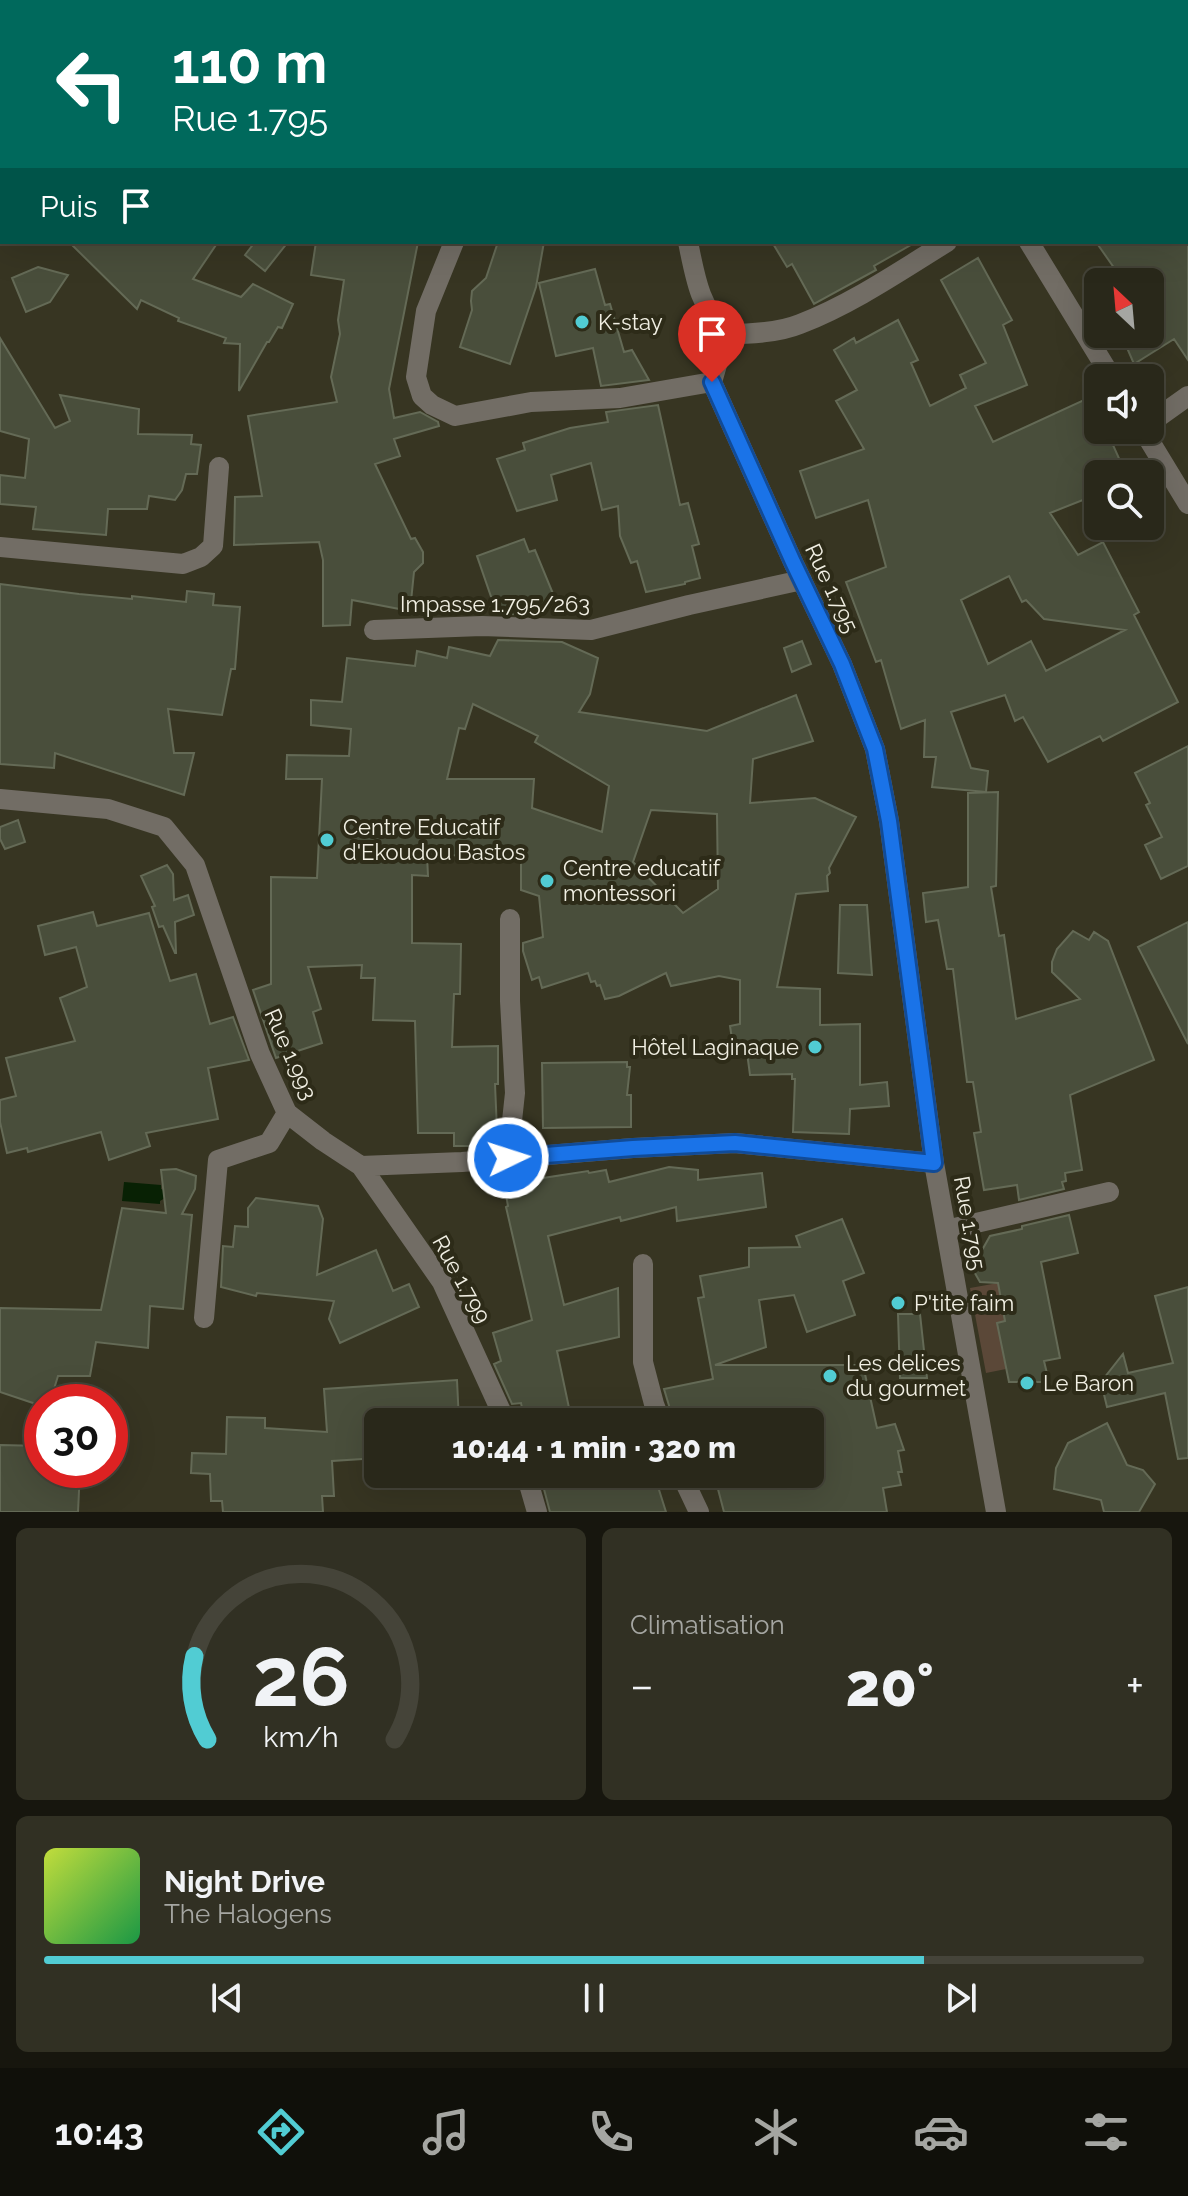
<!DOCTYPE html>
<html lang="fr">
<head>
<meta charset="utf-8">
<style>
	:root { --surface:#29281a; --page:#313023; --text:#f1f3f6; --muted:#a5a6a2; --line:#454439; --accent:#51ccd3 }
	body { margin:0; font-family:Raleway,sans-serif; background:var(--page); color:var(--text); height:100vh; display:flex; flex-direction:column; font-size:30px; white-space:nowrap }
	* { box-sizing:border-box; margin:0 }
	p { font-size:26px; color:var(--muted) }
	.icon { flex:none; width:44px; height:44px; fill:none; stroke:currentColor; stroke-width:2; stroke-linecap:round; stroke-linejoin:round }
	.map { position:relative; height:1512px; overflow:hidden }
	.side { display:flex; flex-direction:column; gap:16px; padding:16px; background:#17160e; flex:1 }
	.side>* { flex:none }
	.guide { position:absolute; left:0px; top:0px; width:1188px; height:244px; box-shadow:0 8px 32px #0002,0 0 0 2px var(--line); background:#00695c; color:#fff; overflow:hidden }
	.needle { width:52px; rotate:334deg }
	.buttons { position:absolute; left:1084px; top:268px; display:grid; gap:16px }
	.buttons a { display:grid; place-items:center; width:80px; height:80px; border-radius:12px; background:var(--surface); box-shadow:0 8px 32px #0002,0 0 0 2px var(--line); font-size:40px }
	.speed { position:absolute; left:24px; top:1384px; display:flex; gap:16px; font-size:40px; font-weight:700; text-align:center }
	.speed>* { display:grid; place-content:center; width:104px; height:104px; border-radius:50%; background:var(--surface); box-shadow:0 8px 32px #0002,0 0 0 2px var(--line); line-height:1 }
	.speed .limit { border:12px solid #d22; background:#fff; color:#111 }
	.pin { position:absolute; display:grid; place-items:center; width:68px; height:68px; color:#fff; margin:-82px -34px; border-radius:50% 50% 50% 0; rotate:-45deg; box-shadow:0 0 8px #0007 }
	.pin .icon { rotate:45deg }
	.me { position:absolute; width:88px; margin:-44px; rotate:86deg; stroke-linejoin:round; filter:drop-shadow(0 0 6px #0008) }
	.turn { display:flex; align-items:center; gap:28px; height:168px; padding:0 40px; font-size:36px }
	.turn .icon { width:104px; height:104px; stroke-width:2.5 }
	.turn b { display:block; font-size:56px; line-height:68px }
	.then { display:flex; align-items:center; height:76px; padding:0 40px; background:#0003; gap:16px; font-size:30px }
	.big { font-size:60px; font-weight:800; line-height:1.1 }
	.side .card { flex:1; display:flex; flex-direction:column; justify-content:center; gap:12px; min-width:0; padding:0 28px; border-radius:12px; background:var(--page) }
	.side .dial { align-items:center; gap:0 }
	.dial svg { height:208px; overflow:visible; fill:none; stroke:var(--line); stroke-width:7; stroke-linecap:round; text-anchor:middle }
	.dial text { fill:var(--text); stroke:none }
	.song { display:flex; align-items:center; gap:24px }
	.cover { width:96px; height:96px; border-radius:12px; background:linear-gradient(135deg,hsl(70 70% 55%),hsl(140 70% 35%)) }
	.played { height:8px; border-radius:4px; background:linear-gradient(90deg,var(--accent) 80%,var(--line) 80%) }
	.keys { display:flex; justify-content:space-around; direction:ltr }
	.heat { display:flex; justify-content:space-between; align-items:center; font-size:44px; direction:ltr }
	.side .tiles { flex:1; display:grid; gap:16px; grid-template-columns:1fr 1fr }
	.card:last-child { grid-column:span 2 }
	.trip { position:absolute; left:364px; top:1408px; width:460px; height:80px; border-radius:12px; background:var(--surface); box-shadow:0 8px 32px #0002,0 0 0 2px var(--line); font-weight:800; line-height:80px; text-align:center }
	.dock { display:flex; height:128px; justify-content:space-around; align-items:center; background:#10100a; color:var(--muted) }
	.dock .icon { width:56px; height:56px }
	.dock .on { color:var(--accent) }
	.dock b { font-size:36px; color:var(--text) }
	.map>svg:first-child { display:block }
</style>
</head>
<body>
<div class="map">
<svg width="1188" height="1512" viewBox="0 0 1188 1512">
	<rect width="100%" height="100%" fill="#373522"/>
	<path fill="#5b4838" d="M998 1283 1005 1321 997 1323 1006 1369 986 1373 970 1288Z"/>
	<path fill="#082104" d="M124 1182 161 1185V1189L164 1190 165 1198 160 1201V1204L122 1201Z"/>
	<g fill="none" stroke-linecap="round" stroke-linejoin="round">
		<path stroke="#082104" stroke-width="8" d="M270 2 271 0"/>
	</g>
	<path fill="#494e3b" stroke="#646a56" stroke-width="2" fill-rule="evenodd" d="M69 242H218L193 279 241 297 253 284 293 304 282 328 278 327 269 342H267L239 391 240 344 224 343 226 338 178 321 179 318 141 300 137 309Z
		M255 242H288L265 271 245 255Z
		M316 242H418L389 389 394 418 420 412 438 422 439 426 394 439 400 456 375 464 411 539 415 538 423 552V563L414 572 410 611 352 600 350 625 323 626V560L319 542 234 545 235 497 262 496 248 416 337 402 331 377 340 334 338 320 344 280 311 275Z
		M498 242H544L536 287 510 364 460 347 472 310 471 301 472 291 486 278Z
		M772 242H916L874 266 876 270 814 304 792 264 787 267Z
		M1096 242H1188V360L1174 339 1134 364 1121 334H1150V282H1124Z
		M978 258 1012 320 1003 325 1027 385 975 406 993 442 1084 400 1102 439 1109 436 1126 474H1098V494L1050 513 1078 555 1103 542 1139 612 1134 615 1178 702 1103 741 1100 736 1048 762 1023 717 1015 721 1005 695 951 712 971 768 988 771 986 792 932 787 936 757H924L925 720 901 729 881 660 876 662 846 582 886 567 868 500 816 518 800 471 864 449 836 401 857 390 834 350 854 338 856 343 898 320 918 360 911 363 930 406 966 388 960 375 986 363 941 280ZM1009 576 1022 602 1026 600 1044 619 1125 630 1046 671 1031 641 988 664 961 600Z
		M38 267 68 275 50 302 26 312 12 278Z
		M595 269 605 305 610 304 624 352 632 350 649 380 601 386 593 348 556 356 539 283Z
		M0 338 55 428 70 421 60 395 139 409 138 434 192 435 191 444 201 445 197 474H186L182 490 175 500 149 496 147 509H108L106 535 33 529 36 507 0 504V475L25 478 29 439 0 431Z
		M658 405 680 505 688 503 699 544 692 546 700 578 685 582V584L646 592 637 561 631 563 620 536 618 506 602 510 591 463 551 475 557 500 517 511 497 459 525 450 523 443 570 428 608 422 606 412Z
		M524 539 529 552 535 550 556 601 518 614H497L477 556Z
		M0 584 79 594 132 599V596L186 602 187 591 214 594 213 605 240 607 235 669H231L222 715 168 709 174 753H194L184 795 55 753 54 768 0 764Z
		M498 640 562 642 598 658 590 694 579 712 707 731 796 695 813 741 753 759 750 803 815 798 856 817 829 868 830 873 827 876 828 891 796 894 777 987 820 989V1025L860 1024V1085L887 1082 889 1106 850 1109 849 1134 793 1132 795 1079H792V1074L750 1075 746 1045 733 1046 730 1026 740 1024V980L719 976 671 986 666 973 619 996 605 999 600 985 597 986 595 981 591 982 588 973 542 988 539 977 532 980 523 951V943L543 937 539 896 521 890V856L427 855 428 876 412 875V943L461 944 460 994H454L452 1047 498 1046V1084H495L497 1131 488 1146H454V1133H418L415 1021 373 1020 375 978H361L362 965 308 967 321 1009 313 1012 322 1043 276 1058 253 990 271 984V877L317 878 322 779H286L287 755 349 756 351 729 311 725V700L342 702 347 658 415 666 417 651 447 658 449 647 490 656ZM473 704 538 736 535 742 609 786 602 832 532 808 534 779H447L459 728 465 729ZM651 810 717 814 718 889 683 913 633 862Z
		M802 641 811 664 792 672 784 648Z
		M1188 746V866L1161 879 1145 845 1162 837 1146 805 1150 803 1135 773Z
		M998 792 996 886 991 887 999 936 1004 935 1016 1019 1080 999 1052 972V962L1057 949 1073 931 1089 940 1094 932 1108 941 1154 1060 1070 1095 1082 1170 1065 1173 1066 1181 1062 1182 1064 1189 1019 1200 1017 1185 984 1190 974 1133 981 1132 973 1082H967L953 969H947L938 920 926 922 923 893 968 887V793Z
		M18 820 25 842 5 849 0 839V827Z
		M167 865 173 874 174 900 188 895 194 915 175 922 176 953H175L163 926 159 927 152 907 155 906 141 876Z
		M840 905H867L872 975 838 973Z
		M93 912 97 926 149 913 170 981 196 974 210 1024 233 1017 249 1060 208 1068 218 1119 146 1133 150 1146 109 1160 101 1132 28 1152 27 1148 7 1153 0 1122V1100L16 1096 6 1058 75 1041 60 998 87 987 76 947 45 955 38 926Z
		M1188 922V1044L1138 947Z
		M627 1062V1067H630L627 1095H631V1127L543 1128 542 1063Z
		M669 1167 698 1170V1180L762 1173 766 1207 677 1221 676 1207 621 1221 620 1217 548 1236 564 1305 618 1288 619 1337 557 1351 572 1422H525L521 1403 512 1404 494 1364 501 1361 493 1333 532 1320 506 1207 508 1206 504 1184 588 1171 589 1173 606 1170 609 1182Z
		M176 1169 196 1176 195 1189 182 1214 192 1215 183 1309 150 1306 148 1348 96 1342 90 1376H58L50 1402H42V1406L0 1392V1308L101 1310 122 1208 166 1213 161 1170Z
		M256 1198 318 1206 323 1219 317 1275 376 1250 393 1291 409 1284 419 1307 340 1343 329 1319 334 1301 257 1293 256 1296 221 1287 223 1246 233 1247 235 1226 248 1227V1208Z
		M1069 1215 1078 1253 1041 1262 1060 1358 1044 1361 1049 1382H1009L997 1323 1005 1321 998 1283 980 1282 972 1268 990 1236 1022 1229V1226Z
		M842 1219 864 1273 843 1281 855 1315 807 1332 794 1295 759 1300 766 1347 715 1365H863L877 1428 895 1424 904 1450 898 1451 902 1472H898L901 1485 883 1488 887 1512H724L714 1474H810V1410L756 1422H674L664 1389 713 1379 698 1298 704 1297 700 1276 749 1267V1248L800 1247 796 1236Z
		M1188 1287V1458L1178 1459 1165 1393 1107 1407 1101 1382 1123 1354 1128 1373 1173 1363 1155 1296Z
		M898 1314H920L927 1378H900Z
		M457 1380 459 1422H378V1458L332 1461 334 1496H322L323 1512H223L222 1501H211L210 1474 191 1473 192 1453 226 1454 227 1417 265 1418V1428L327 1432 324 1389Z
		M1107 1423 1127 1465 1143 1470 1155 1484 1139 1512H1104L1101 1500 1054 1489 1056 1468 1068 1443Z
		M0 1445 42 1446V1470H80L78 1512H0Z
		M540 1474H654L666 1512H550Z"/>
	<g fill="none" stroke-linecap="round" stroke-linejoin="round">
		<path stroke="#726d65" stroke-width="20" d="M384 0 386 2
			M925 0 926 2
			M454 242 426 311 416 377 422 396 432 405 455 416 531 402 620 398 712 382 793 562 842 664 875 749 889 821 934 1163 996 1512
			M688 242C696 281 699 304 726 334 750 334 778 333 800 324 852 304 900 271 947 242
			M1029 242 1112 378
			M712 382 726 334
			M1150 423 1188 396
			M1143 430 1188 504
			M0 547 183 564 201 557 213 546 219 467
			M374 630 482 626 591 630 689 605 802 580
			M0 799 108 809 164 827 195 865 260 1054 287 1113 323 1141 361 1166 462 1162 633 1148 735 1143 934 1163
			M508 1158 515 1093 510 1001V919
			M361 1166 442 1282 506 1422
			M946 1230 1109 1192
			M643 1264V1362L654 1404 661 1422
			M204 1318 218 1160 269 1143 287 1113
			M526 1474 537 1512
			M681 1474 699 1512"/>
	</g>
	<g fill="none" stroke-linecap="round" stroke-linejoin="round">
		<defs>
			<path id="route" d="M508 1158 633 1148 735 1143 934 1163 889 821 875 749 842 664 793 562 712 382"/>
		</defs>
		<use href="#route" stroke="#114b97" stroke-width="20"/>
		<use href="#route" stroke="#1a73e8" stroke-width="14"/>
	</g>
	<g fill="#51ccd3" stroke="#2d2b18" stroke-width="3">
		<circle cx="582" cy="322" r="8"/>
		<circle cx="327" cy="840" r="8"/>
		<circle cx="547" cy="881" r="8"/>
		<circle cx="815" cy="1047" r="8"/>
		<circle cx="898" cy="1303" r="8"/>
		<circle cx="830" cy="1376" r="8"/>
		<circle cx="1027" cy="1383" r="8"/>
	</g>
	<g text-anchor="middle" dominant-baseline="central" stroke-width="8" stroke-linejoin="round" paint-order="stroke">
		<g font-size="22" fill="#f1efe3" stroke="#2d2b18" text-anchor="start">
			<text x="598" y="322">K-stay</text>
			<text x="343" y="827">Centre Educatif<tspan x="343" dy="25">d'Ekoudou Bastos</tspan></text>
			<text x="563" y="868">Centre educatif<tspan x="563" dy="25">montessori</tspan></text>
			<text x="799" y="1047" text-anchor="end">Hôtel Laginaque</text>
			<text x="914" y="1303">P'tite faim</text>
			<text x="846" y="1363">Les delices<tspan x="846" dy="25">du gourmet</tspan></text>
			<text x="1043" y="1383">Le Baron</text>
		</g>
		<g font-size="22" fill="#f1efe3" stroke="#2d2b18">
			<text transform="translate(832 588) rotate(65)">Rue 1.795</text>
			<text x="495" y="604">Impasse 1.795/263</text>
			<text transform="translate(291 1054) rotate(66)">Rue 1.993</text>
			<text transform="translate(970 1223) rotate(80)">Rue 1.795</text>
			<text transform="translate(462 1279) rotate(61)">Rue 1.799</text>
		</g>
	</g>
</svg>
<div class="buttons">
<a><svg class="needle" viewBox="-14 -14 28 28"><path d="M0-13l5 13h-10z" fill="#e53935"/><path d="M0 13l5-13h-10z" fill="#a5a6a2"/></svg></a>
<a><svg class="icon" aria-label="sound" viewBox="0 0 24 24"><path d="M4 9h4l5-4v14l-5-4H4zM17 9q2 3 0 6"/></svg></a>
<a><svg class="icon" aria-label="search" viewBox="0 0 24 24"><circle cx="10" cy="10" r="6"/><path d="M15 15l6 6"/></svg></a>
</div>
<div class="speed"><div class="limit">30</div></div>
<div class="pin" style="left:712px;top:382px;background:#d93025"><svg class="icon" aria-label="arrive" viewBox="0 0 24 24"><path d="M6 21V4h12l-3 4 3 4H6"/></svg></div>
<svg class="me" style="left:508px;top:1158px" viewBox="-20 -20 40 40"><circle r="17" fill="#1a73e8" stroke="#fff" stroke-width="3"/><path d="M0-11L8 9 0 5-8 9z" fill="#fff"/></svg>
<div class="trip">10:44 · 1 min · 320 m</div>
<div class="guide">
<div class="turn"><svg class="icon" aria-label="left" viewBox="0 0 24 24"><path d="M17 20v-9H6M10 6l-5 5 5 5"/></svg><div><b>110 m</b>Rue 1.795</div></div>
<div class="then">Puis<svg class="icon" aria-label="arrive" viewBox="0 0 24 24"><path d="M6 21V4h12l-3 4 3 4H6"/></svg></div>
</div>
</div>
<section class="side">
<div class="tiles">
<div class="card dial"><svg viewBox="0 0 100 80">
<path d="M14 69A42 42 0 1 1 86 69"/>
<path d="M14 69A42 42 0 0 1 9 37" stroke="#51ccd3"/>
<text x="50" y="56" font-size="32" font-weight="700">26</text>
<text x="50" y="72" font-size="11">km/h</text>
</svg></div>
<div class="card"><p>Climatisation</p>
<div class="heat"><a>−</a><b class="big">20°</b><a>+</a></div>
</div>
<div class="card">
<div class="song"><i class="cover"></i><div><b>Night Drive</b><p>The Halogens</p></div></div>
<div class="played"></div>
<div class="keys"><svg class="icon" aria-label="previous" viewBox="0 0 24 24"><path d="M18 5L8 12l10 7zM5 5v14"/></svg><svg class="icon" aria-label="pause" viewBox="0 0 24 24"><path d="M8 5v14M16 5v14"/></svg><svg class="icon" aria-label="next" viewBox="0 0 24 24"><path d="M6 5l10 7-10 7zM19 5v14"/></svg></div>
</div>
</div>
</section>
<nav class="dock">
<b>10:43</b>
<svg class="icon on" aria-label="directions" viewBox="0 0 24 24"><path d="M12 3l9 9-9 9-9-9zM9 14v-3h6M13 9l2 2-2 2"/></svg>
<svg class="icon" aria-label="music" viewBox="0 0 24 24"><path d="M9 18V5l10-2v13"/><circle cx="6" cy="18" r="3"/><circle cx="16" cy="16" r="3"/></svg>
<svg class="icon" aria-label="phone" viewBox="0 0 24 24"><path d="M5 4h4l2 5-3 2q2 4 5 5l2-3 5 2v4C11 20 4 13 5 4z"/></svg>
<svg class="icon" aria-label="climate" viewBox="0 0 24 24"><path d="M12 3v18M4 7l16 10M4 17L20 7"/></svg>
<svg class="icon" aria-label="car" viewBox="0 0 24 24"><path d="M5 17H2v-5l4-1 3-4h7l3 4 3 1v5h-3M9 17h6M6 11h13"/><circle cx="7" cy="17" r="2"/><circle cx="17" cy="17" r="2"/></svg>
<svg class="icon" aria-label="filters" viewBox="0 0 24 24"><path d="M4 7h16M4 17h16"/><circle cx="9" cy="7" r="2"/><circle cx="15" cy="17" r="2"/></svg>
</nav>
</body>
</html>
